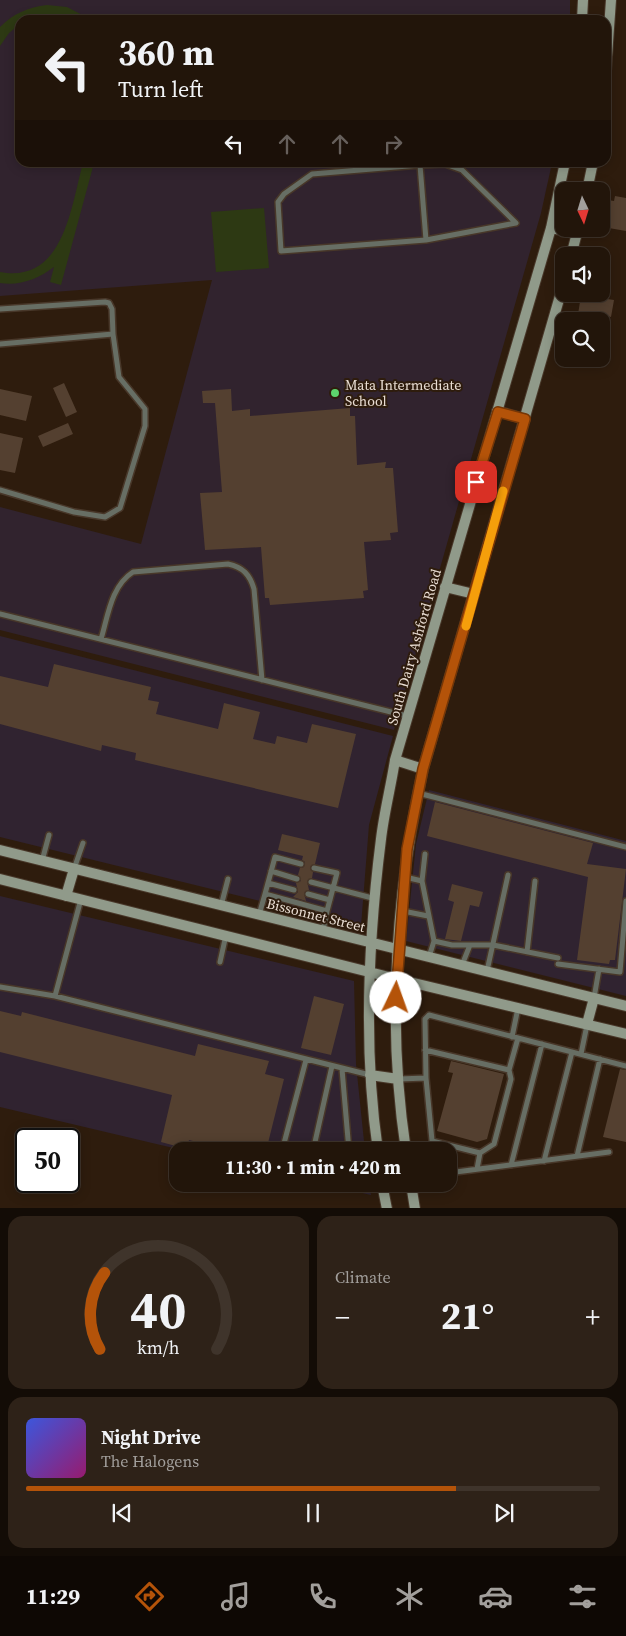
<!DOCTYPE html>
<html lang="en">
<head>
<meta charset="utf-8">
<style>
	:root { --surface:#22150a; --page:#2e2218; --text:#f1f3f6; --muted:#a29f9c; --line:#3f342b; --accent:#b45309 }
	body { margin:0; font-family:"Source Serif 4",serif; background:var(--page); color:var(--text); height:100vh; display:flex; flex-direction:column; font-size:19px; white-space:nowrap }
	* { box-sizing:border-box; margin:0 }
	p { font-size:16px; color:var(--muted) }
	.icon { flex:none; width:28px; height:28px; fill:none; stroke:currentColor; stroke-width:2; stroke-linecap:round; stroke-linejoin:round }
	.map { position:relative; height:1208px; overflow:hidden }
	.side { display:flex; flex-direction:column; gap:8px; padding:8px; background:#130c06; flex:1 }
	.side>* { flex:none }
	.hud { position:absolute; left:15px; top:15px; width:596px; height:152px; border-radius:15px; box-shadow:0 2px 12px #0003,0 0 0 1px var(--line); background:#22150a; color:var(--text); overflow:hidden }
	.needle { width:32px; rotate:176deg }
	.tools { position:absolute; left:555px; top:182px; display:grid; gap:10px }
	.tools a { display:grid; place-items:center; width:55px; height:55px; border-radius:10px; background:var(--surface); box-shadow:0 2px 12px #0003,0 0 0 1px var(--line); font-size:25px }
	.speed { position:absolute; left:15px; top:1128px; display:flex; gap:10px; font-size:25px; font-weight:700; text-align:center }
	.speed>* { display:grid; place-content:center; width:65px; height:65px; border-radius:50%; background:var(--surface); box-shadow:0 2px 12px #0003,0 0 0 1px var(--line); line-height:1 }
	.speed .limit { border:2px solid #111; border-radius:8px; background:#fff; color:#111 }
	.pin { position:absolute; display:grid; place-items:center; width:42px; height:42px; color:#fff; margin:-21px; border-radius:10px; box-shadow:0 2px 8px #0006 }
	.me { position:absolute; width:55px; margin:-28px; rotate:3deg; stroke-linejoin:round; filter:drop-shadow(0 0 4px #0008) }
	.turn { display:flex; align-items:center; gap:18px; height:105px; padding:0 20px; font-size:22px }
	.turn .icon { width:65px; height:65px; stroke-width:2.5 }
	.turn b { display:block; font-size:35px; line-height:42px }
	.lanes { display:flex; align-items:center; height:48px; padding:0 20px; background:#0003; justify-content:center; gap:25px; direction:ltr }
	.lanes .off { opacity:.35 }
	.big { font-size:38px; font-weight:700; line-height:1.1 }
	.side .widget { flex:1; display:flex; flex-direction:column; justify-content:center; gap:8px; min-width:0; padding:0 18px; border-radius:15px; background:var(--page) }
	.side .dial { align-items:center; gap:0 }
	.dial svg { height:130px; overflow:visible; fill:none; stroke:var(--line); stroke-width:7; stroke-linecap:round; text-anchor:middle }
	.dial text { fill:var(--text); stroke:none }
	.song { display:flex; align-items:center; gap:15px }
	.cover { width:60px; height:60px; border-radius:8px; background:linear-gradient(135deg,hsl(230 70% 55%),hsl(320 70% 35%)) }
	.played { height:5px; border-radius:2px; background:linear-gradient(90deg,var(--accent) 75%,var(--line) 75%) }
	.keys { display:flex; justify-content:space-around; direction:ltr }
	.heat { display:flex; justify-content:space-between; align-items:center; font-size:28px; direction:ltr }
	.side .tiles { flex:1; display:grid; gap:8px; grid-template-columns:1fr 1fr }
	.widget:last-child { grid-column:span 2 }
	.trip { position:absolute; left:169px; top:1142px; width:288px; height:50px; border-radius:15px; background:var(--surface); box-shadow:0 2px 12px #0003,0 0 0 1px var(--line); font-weight:700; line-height:50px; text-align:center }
	.dock { display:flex; height:80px; justify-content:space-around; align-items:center; background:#0e0804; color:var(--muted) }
	.dock .icon { width:35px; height:35px }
	.dock .selected { color:var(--accent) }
	.dock b { font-size:22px; color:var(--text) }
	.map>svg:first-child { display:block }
</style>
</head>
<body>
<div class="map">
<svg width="626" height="1209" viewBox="0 0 626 1209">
	<rect width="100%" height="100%" fill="#2e1c0d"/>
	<path fill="#302330" d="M0 636 393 736 369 825 361 926 0 837Z
		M429 790 626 841V996L406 941 416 844Z
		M0 896 354 981 356 1064 365 1151H186L0 1107Z
		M323 1184H369L371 1195Z"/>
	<path fill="#31232e" d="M0 0H570V20H20V162L552 163 541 213 394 730 0 630V507L141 544 212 280 0 296Z"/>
	<path fill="#2d3913" d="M47 5 67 7 92 20H73L47 15 20 20V24L9 33 0 46V27C13 14 28 7 47 5Z
		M83 163H94L61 285 50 282 54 267C38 279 20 286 0 283V272C64 284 71 206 83 163Z
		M264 208 269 268 216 272 211 212Z"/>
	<path fill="#544030" d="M615 196 626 198V231L603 227 608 200 614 201Z
		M581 295 614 300 611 317 607 316 606 321H577Z
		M64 383 77 412 66 417 53 388Z
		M0 389 32 396 26 421 0 415Z
		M231 389 232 411 250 409V416L350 408V416H355L357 465 386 462 385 468H393L398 532 390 533 391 540 364 542 368 590 363 591 364 598 270 605 269 598H265L261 547 205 550 200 493 222 492 215 403H203L202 391Z
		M68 423 73 434 43 447 38 436Z
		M0 433 23 438 15 473 0 470Z
		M54 664 151 687 148 700 159 702 156 714 218 729 224 703 260 712 253 739 275 744 277 736 307 743 312 724 356 734 338 808 135 760 136 753 102 745 101 751 0 724V676L48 687Z
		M435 802 593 843 587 864 626 869 615 960H610L609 964 577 960 588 877 427 836Z
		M282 834 320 843 315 864 310 867 313 872 312 878 307 881 309 890 304 893 306 901 293 897 298 892 296 883 301 881 298 875 300 868 304 867 305 862 302 860 303 856 278 850Z
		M452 884 483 892 479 907 470 905 461 941 445 939 454 902 448 900Z
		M314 996 344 1004 331 1055 301 1048Z
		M0 1011 21 1016 22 1012 195 1056 198 1044 269 1061 265 1074 284 1079 266 1151H233L189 1140 187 1149 161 1142 172 1095 0 1052Z
		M451 1061 504 1074 487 1139 477 1142 437 1131 453 1073 448 1072Z
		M620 1069 626 1070V1142L603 1137Z"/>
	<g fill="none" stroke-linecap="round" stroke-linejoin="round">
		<defs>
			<path id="lane" d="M420 165 426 240 281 251 278 202 284 194 312 174Z
				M420 165 445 164 462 170 516 223 426 240
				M0 309 105 302 109 303 112 309 113 334
				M0 344 113 334 119 377 145 409V426L120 508 105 517 74 512 0 490
				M0 614 407 716
				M101 639C108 616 111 586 133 572L228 564C243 567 250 575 254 589L262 680
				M418 793 626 847
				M425 854 422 881 434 941 452 945H493L558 958
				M42 861 49 835
				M314 868 337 873 327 911
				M74 869 83 843
				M271 871 297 879
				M405 877 422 881
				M311 882 376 899
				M268 883 294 890
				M265 894 275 857 301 864
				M308 894 330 900
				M221 906 228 879
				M403 911 428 916
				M259 915 265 894 327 911 323 930
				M527 952 535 881
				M429 957 434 941
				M220 962 226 935
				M558 964 620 972 626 901
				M462 965 470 945
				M487 971 508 875
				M0 987 55 996 370 1075
				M55 996 81 899
				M594 998 599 969
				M512 1037 518 1008
				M425 1050 509 1070 518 1038
				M581 1054 587 1025
				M342 1069 349 1151
				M399 1079 426 1078
				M432 1141 480 1153 477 1169
				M282 1151 306 1060
				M313 1151 332 1066
				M433 1151 426 1078 425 1019 429 1015 626 1066
				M480 1153 494 1144 511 1079 509 1070
				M577 1156 600 1059
				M544 1161 572 1052
				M511 1165 542 1044
				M448 1173 609 1152"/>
			<path id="secondary" d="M582 20 583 0
				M606 71 611 0
				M587 191 593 162
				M551 228 577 234
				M571 256 578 229
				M497 411 525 419
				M445 587 474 594
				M395 760 423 769
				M0 850 626 1006
				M0 879 397 979 626 1034
				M66 896 74 869
				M587 1024 594 998
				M370 1075 398 1079
				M378 1151C363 1048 368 942 381 839 384 813 391 786 395 760L551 228 565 162
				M406 1151C387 1025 396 893 423 769L564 282
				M382 1184 387 1209
				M411 1184 415 1209"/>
		</defs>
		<use href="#lane" stroke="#483729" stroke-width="8"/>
		<use href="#secondary" stroke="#483729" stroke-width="12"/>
		<use href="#lane" stroke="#676e64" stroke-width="5"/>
		<use href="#secondary" stroke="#909a8a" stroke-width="10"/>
	</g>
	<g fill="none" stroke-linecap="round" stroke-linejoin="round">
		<defs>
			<path id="route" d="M396 998 407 849 423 769 525 419 498 412 476 482"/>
		</defs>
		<use href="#route" stroke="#753606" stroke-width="12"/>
		<use href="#route" stroke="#b45309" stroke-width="9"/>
		<path stroke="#f59e0b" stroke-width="9" d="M466 626 503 491"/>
	</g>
	<circle fill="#5dd56d" stroke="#2e1c0d" stroke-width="2" cx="335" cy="393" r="5"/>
	<g text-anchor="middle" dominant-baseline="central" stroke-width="4" stroke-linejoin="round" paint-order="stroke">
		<g font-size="14" fill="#e9ddd3" stroke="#2e1c0d" text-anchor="start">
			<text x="345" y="385">Mata Intermediate<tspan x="345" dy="16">School</tspan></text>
		</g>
		<g font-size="14" fill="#e9ddd3" stroke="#2e1c0d">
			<text transform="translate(414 647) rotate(-74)">South Dairy Ashford Road</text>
			<text transform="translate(316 915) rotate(14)">Bissonnet Street</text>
		</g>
	</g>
</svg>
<div class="tools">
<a><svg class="needle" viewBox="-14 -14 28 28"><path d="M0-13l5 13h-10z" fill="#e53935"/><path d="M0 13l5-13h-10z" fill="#a29f9c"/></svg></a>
<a><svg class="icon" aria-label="sound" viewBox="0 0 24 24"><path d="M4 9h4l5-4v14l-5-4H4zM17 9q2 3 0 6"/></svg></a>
<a><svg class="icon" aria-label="search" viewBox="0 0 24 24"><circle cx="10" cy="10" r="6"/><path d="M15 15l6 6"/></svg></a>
</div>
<div class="speed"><div class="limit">50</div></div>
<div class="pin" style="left:476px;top:482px;background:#d93025"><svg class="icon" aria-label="arrive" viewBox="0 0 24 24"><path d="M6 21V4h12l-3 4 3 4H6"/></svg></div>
<svg class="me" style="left:396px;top:998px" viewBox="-20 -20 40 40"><circle r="19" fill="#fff"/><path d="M0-13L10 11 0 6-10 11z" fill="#b45309"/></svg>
<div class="trip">11:30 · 1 min · 420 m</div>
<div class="hud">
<div class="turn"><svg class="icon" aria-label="left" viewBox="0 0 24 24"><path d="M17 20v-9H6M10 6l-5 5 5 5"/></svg><div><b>360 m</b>Turn left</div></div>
<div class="lanes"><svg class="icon" aria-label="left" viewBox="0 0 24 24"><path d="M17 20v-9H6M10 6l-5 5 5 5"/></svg><svg class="icon off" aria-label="ahead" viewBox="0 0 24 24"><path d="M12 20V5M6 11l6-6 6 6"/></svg><svg class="icon off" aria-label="ahead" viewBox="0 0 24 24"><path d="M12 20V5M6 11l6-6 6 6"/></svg><svg class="icon off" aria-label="right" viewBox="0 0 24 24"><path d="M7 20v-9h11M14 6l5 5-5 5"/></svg></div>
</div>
</div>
<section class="side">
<div class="tiles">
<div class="widget dial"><svg viewBox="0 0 100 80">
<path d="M14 69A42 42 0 1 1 86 69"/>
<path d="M14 69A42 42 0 0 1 17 22" stroke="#b45309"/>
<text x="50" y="56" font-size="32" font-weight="700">40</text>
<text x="50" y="72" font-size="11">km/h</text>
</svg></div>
<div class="widget"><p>Climate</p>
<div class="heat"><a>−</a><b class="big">21°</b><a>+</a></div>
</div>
<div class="widget">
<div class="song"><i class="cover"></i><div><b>Night Drive</b><p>The Halogens</p></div></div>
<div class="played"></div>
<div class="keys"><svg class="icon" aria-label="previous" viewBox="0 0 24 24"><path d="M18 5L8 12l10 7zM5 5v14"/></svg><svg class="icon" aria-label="pause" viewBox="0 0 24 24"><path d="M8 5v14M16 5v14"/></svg><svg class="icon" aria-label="next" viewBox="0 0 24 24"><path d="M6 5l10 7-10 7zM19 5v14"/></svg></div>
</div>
</div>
</section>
<nav class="dock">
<b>11:29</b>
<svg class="icon selected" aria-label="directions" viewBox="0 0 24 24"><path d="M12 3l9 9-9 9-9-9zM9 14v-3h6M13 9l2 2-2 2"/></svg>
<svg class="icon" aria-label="music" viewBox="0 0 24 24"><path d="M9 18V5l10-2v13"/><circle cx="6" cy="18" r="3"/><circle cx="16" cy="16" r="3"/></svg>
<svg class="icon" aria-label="phone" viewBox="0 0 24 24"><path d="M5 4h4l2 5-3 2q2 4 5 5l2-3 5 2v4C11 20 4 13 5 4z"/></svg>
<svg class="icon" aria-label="climate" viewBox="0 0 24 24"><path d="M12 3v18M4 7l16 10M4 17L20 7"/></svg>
<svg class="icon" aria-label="car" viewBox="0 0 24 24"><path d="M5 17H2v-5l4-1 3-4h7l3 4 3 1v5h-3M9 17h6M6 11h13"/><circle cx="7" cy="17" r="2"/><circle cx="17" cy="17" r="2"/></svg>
<svg class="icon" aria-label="filters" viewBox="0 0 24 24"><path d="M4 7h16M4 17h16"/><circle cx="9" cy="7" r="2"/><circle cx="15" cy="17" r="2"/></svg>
</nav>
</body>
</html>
